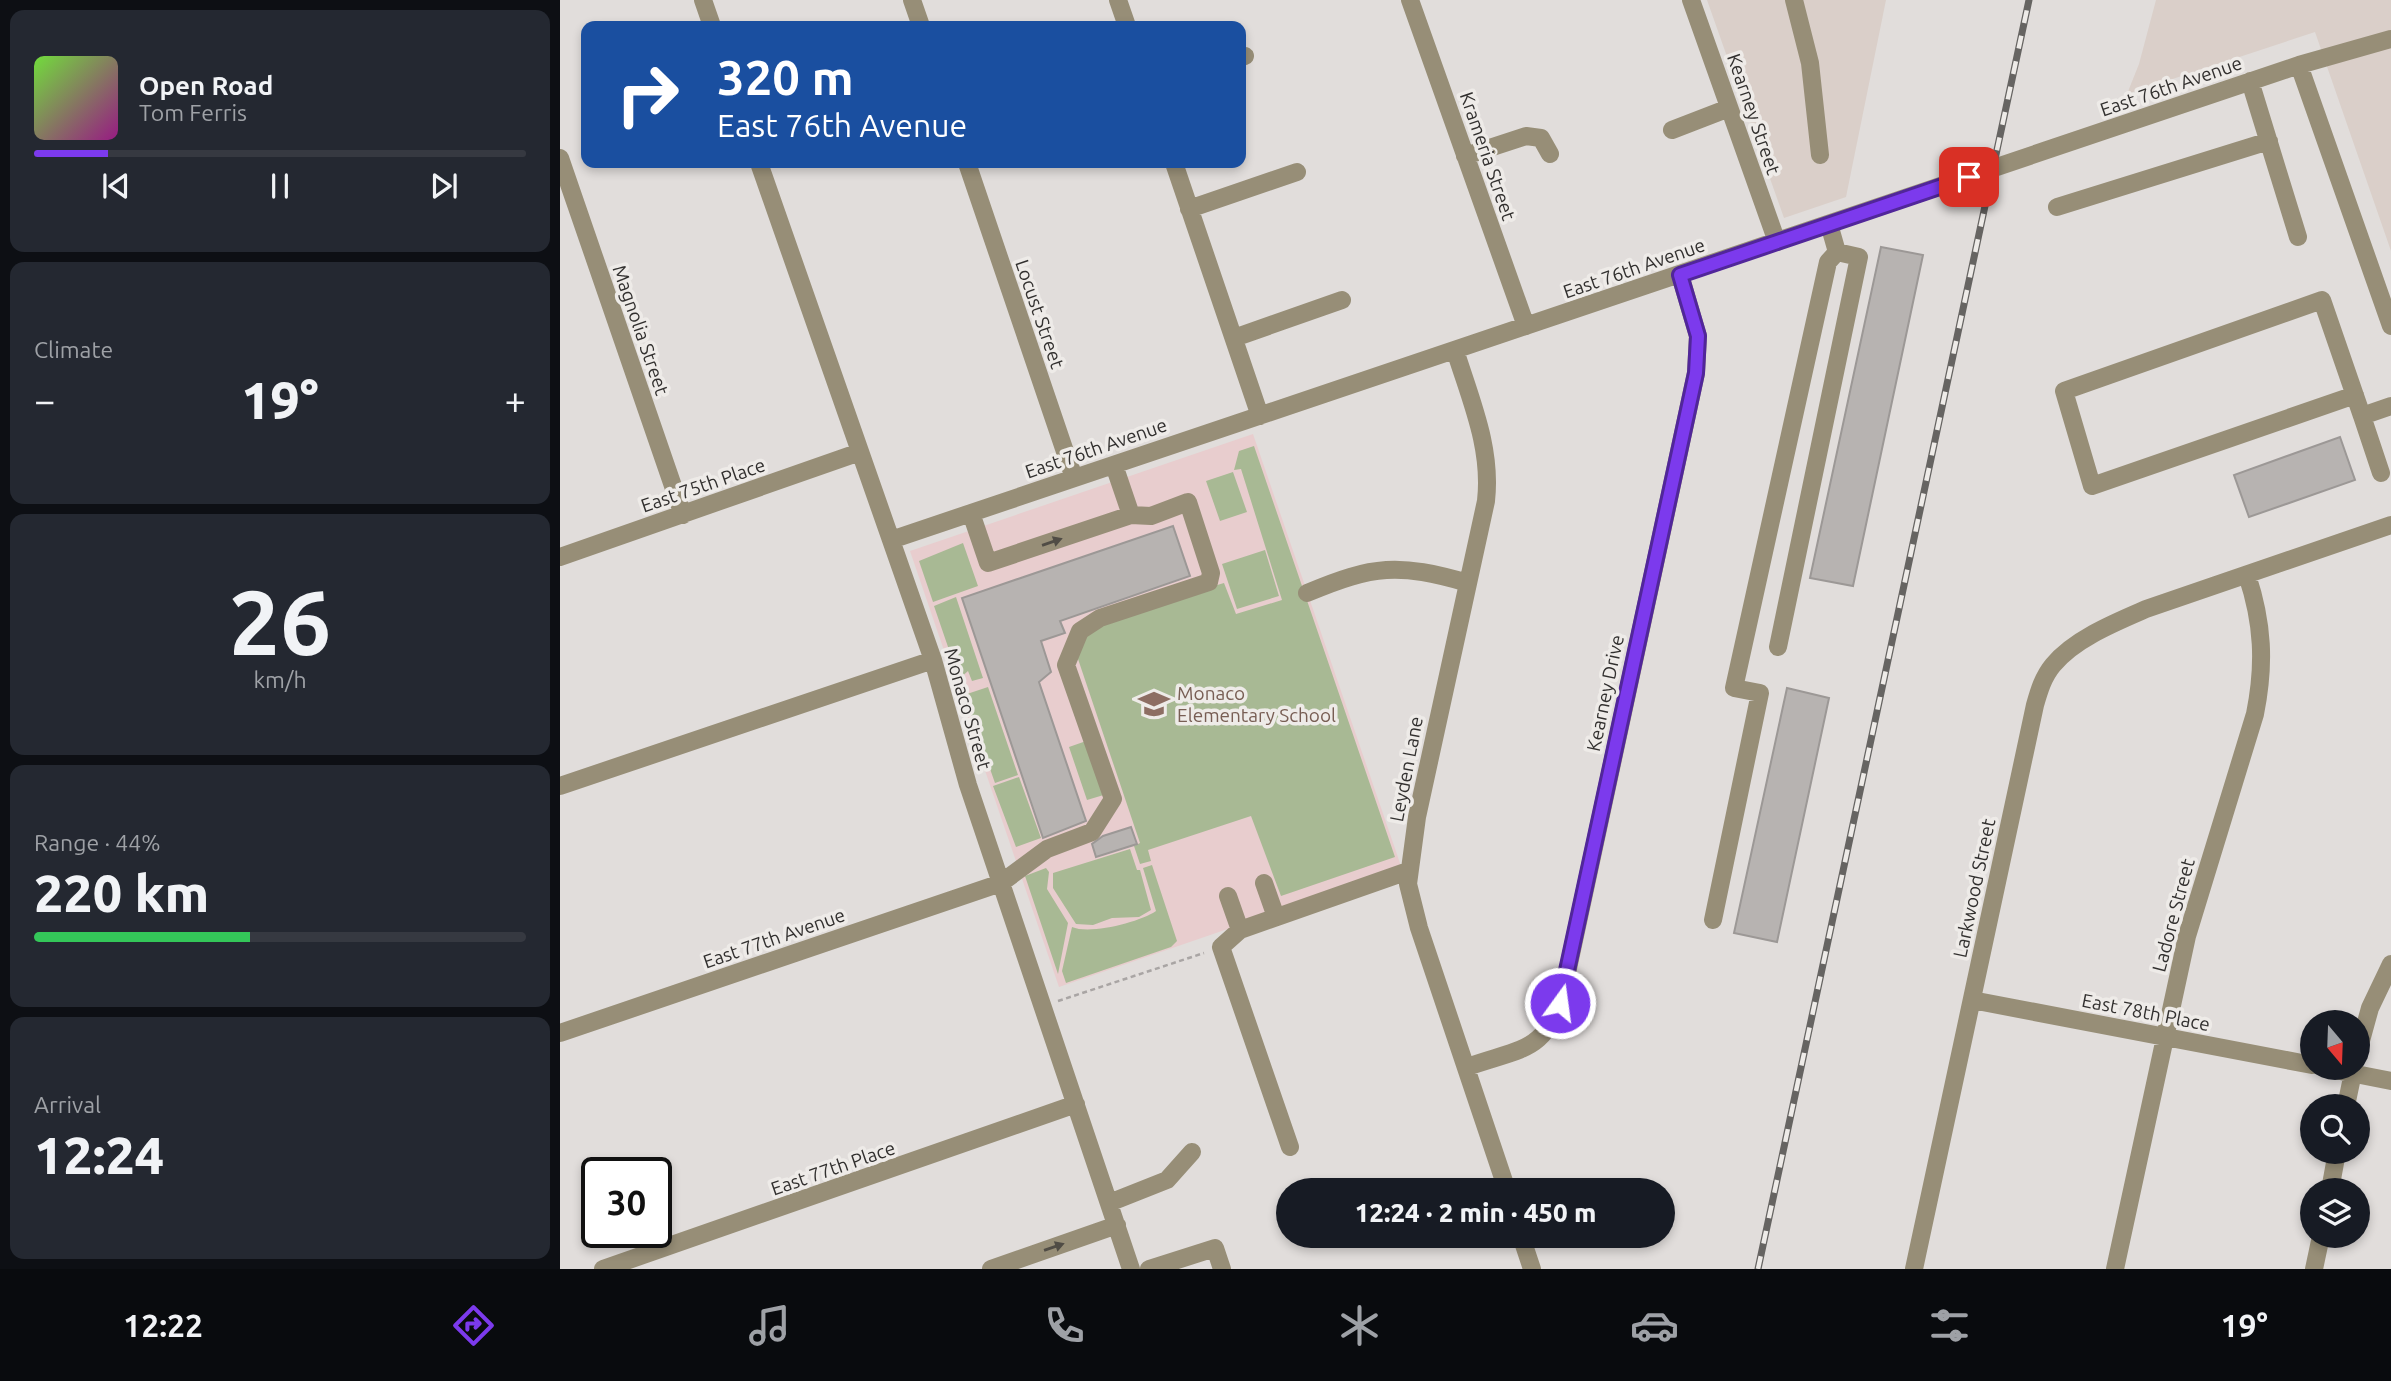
<!DOCTYPE html>
<html lang="en">
<head>
<meta charset="utf-8">
<style>
	:root { --surface:#171b24; --page:#242831; --text:#f1f3f6; --muted:#9ea1a6; --line:#363941; --accent:#7c3aed }
	body { margin:0; font-family:Ubuntu,sans-serif; background:var(--page); color:var(--text); height:100vh; display:flex; flex-direction:column; font-size:26px; white-space:nowrap }
	* { box-sizing:border-box; margin:0 }
	p { font-size:23px; color:var(--muted) }
	.icon { flex:none; width:38px; height:38px; fill:none; stroke:currentColor; stroke-width:2; stroke-linecap:round; stroke-linejoin:round }
	.map { position:relative; flex:1; overflow:hidden }
	.panel { display:flex; flex-direction:column; gap:10px; padding:10px; background:#0d0f14; width:560px }
	.panel>* { flex:none }
	.banner { position:absolute; left:21px; top:21px; width:665px; height:147px; border-radius:14px; box-shadow:0 4px 10px #0003; background:#1a4fa0; color:#fff; overflow:hidden }
	.needle { width:46px; rotate:161deg }
	.buttons { position:absolute; left:1740px; top:1010px; display:grid; gap:14px }
	.buttons a { display:grid; place-items:center; width:70px; height:70px; border-radius:50%; background:var(--surface); box-shadow:0 4px 10px #0003; font-size:35px }
	.speed { position:absolute; left:21px; top:1157px; display:flex; gap:14px; font-size:35px; font-weight:700; text-align:center }
	.speed>* { display:grid; place-content:center; width:91px; height:91px; border-radius:50%; background:var(--surface); box-shadow:0 4px 10px #0003; line-height:1 }
	.speed .limit { border:4px solid #111; border-radius:10px; background:#fff; color:#111 }
	.pin { position:absolute; display:grid; place-items:center; width:60px; height:60px; color:#fff; margin:-30px; border-radius:14px; box-shadow:0 4px 10px #0006 }
	.me { position:absolute; width:77px; margin:-38px; rotate:14deg; stroke-linejoin:round; filter:drop-shadow(0 0 5px #0008) }
	.turn { display:flex; align-items:center; gap:24px; height:147px; padding:0 21px; font-size:32px }
	.turn .icon { width:91px; height:91px; stroke-width:2.5 }
	.turn b { display:block; font-size:49px; line-height:60px }
	.big { font-size:52px; font-weight:800; line-height:1.1 }
	.panel .tile { flex:1; display:flex; flex-direction:column; justify-content:center; gap:10px; min-width:0; padding:0 24px; border-radius:14px; background:var(--page) }
	.panel .dial { align-items:center; gap:0 }
	.dial b { font-size:91px; line-height:1 }
	.song { display:flex; align-items:center; gap:21px }
	.cover { width:84px; height:84px; border-radius:10px; background:linear-gradient(135deg,hsl(100 70% 55%),hsl(310 70% 35%)) }
	.played { height:7px; border-radius:4px; background:linear-gradient(90deg,var(--accent) 15%,var(--line) 15%) }
	.keys { display:flex; justify-content:space-around; direction:ltr }
	.heat { display:flex; justify-content:space-between; align-items:center; font-size:38px; direction:ltr }
	.charge { height:10px; border-radius:5px; background:linear-gradient(90deg,#34c759 44%,var(--line) 0) }
	.trip { position:absolute; left:716px; top:1178px; width:399px; height:70px; border-radius:35px; background:var(--surface); box-shadow:0 4px 10px #0003; font-weight:800; line-height:70px; text-align:center }
	.tabs { display:flex; height:112px; justify-content:space-around; align-items:center; background:#090b0e; color:var(--muted) }
	.tabs .icon { width:49px; height:49px }
	.tabs .on { color:var(--accent) }
	.tabs b { font-size:32px; color:var(--text) }
	main { display:flex; flex:1; min-height:0 }
	.map>svg:first-child { display:block }
</style>
</head>
<body>
<main>
<section class="panel">
<div class="tile">
<div class="song"><i class="cover"></i><div><b>Open Road</b><p>Tom Ferris</p></div></div>
<div class="played"></div>
<div class="keys"><svg class="icon" aria-label="previous" viewBox="0 0 24 24"><path d="M18 5L8 12l10 7zM5 5v14"/></svg><svg class="icon" aria-label="pause" viewBox="0 0 24 24"><path d="M8 5v14M16 5v14"/></svg><svg class="icon" aria-label="next" viewBox="0 0 24 24"><path d="M6 5l10 7-10 7zM19 5v14"/></svg></div>
</div>
<div class="tile"><p>Climate</p>
<div class="heat"><a>−</a><b class="big">19°</b><a>+</a></div>
</div>
<div class="tile dial"><b>26</b><p>km/h</p></div>
<div class="tile"><p>Range · 44%</p><b class="big">220 km</b><div class="charge"></div></div>
<div class="tile"><p>Arrival</p><b class="big">12:24</b></div>
</section>
<div class="map">
<svg width="1831" height="1269" viewBox="0 0 1831 1269">
	<rect width="100%" height="100%" fill="#e1dddb"/>
	<path fill="#dacfc9" d="M1147 0H1326L1286 197 1224 218Z
		M1596 0H1831V251L1755 32 1567 94 1579 64Z"/>
	<path fill="#e8cdce" d="M693 434 842 869 499 987 350 551Z"/>
	<path fill="#a8b994" d="M694 446 835 857 721 896 691 816 588 850 591 861 580 864 574 846 580 843 517 656 524 636 549 617 664 583 676 614 722 600 681 469 674 470 679 451Z
		M673 472 687 512 660 521 646 481Z
		M403 543 418 586 373 602 359 561Z
		M705 550 719 596 677 609 662 564Z
		M396 597 423 678 412 681 408 671 399 679 374 606Z
		M428 687 458 775 435 783 404 695Z
		M529 740 547 794 527 800 509 747Z
		M459 777 481 838 456 847 433 786Z
		M570 849 577 870H580L591 910 579 917 552 918 533 925 516 924 493 888V873Z
		M592 865 617 941 611 947 506 983 502 971 512 927C530 935 580 922 596 911L583 868Z
		M486 868 489 872 487 889 508 923 498 974 465 876Z"/>
	<path fill="#b7b3b1" stroke="#9c9896" stroke-width="2" d="M1321 247 1363 255 1293 586 1250 578Z
		M1780 437 1795 480 1689 517 1674 475Z
		M613 526 630 576 500 621 505 633 481 641 491 672 479 682 526 821 483 838 402 598Z
		M1227 688 1269 698 1217 942 1174 933Z
		M571 827 577 844 536 857 532 844 543 836Z"/>
	<g fill="none" stroke-linecap="round" stroke-linejoin="round">
		<path stroke="#a9a5a4" stroke-width="2.5" stroke-dasharray="5 3.5" stroke-linecap="butt" d="M498 1001 644 953"/>
		<path stroke="#978e77" stroke-width="18" d="M143 0 152 26
			M352 0 361 26
			M558 0 567 26
			M850 0 966 326
			M1131 0 1217 242
			M1234 0 1250 63 1260 155
			M681 57 685 56
			M1739 65 1831 326
			M1690 81 1738 237
			M1112 130 1169 108
			M905 156 966 136 981 138 990 154
			M0 158 123 515
			M199 163 373 660 408 785 571 1269
			M407 163 514 478
			M614 163 700 416
			M1497 207 1709 141
			M629 209 737 172
			M674 338 782 300
			M895 350C911 401 932 448 926 501L857 817 848 884 859 928 947 1190
			M1795 395 1532 486 1504 391 1762 300 1802 416
			M1821 473 1802 416 1831 406
			M411 513 428 563 571 515 554 465
			M331 540 1739 65 1831 39
			M0 557 300 452
			M747 593C814 565 838 563 908 583
			M1218 647 1299 257 1277 252 1269 224
			M0 786 373 660
			M704 883 716 917
			M668 896 680 930
			M1153 920 1200 693 1174 688 1268 262 1277 252
			M1412 1000 1752 1065
			M0 1033 441 883 487 849 532 832 553 799 506 665 520 631 540 618 649 582 651 573 628 502 591 516 571 515
			M1797 1055 1810 1008 1831 964
			M907 1067C967 1046 986 1053 1004 987L1136 373 1138 336 1120 275
			M1765 1068 1831 1081
			M1786 1106 1794 1068
			M730 1147 661 947 680 930 848 871
			M1770 1190 1777 1152
			M549 1203 607 1180 632 1152
			M961 1236 972 1269
			M43 1269 516 1104
			M431 1269 557 1225
			M589 1269 655 1248 662 1269
			M1354 1269 1475 705C1479 691 1483 677 1493 665 1514 639 1556 622 1586 609L1831 525
			M1555 1269 1627 936 1695 714C1705 664 1703 623 1687 575
			M1754 1269 1761 1236"/>
		<defs>
			<path id="rail" d="M1198 1269 1469 0"/>
		</defs>
		<use href="#rail" stroke="#666462" stroke-width="7"/>
		<use href="#rail" stroke="#eeebe8" stroke-width="4.5" stroke-dasharray="13" stroke-linecap="butt"/>
	</g>
	<defs><path id="oneway-solid" d="M-6-.8H1V-3.2L6.5 0L1 3.2V.8H-6Z" transform="scale(1.75)"/></defs>
	<g fill="#504c45">
		<use href="#oneway-solid" transform="translate(492 542) rotate(-19)"/>
		<use href="#oneway-solid" transform="translate(494 1247) rotate(-19)"/>
	</g>
	<g fill="none" stroke-linecap="round" stroke-linejoin="round">
		<defs>
			<path id="route" d="M1000 1003 1136 373 1138 336 1120 275 1409 177"/>
		</defs>
		<use href="#route" stroke="#51269a" stroke-width="18"/>
		<use href="#route" stroke="#7c3aed" stroke-width="12"/>
	</g>
	<defs>
		<symbol id="school-bare" viewBox="-9 -9 18 18"><path d="M0-5L7-2L0 1L-7-2ZM-4 1L0 2.5L4 1V4Q0 6-4 4Z" fill="#8d6e63" stroke="#eeebe8" stroke-width="2.5" paint-order="stroke"/></symbol>
	</defs>
	<g fill-rule="evenodd">
		<use href="#school-bare" x="572" y="682" width="44" height="44"/>
	</g>
	<g text-anchor="middle" dominant-baseline="central" stroke-width="7" stroke-linejoin="round" paint-order="stroke">
		<g font-size="19" fill="#32302f" stroke="#eeebe8">
			<text transform="translate(1611 86) rotate(-19)">East 76th Avenue</text>
			<text transform="translate(1194 114) rotate(71)">Kearney Street</text>
			<text transform="translate(928 156) rotate(71)">Krameria Street</text>
			<text transform="translate(1074 268) rotate(-19)">East 76th Avenue</text>
			<text transform="translate(480 314) rotate(71)">Locust Street</text>
			<text transform="translate(81 330) rotate(71)">Magnolia Street</text>
			<text transform="translate(536 448) rotate(-19)">East 76th Avenue</text>
			<text transform="translate(143 485) rotate(-19)">East 75th Place</text>
			<text transform="translate(1045 693) rotate(-78)">Kearney Drive</text>
			<text transform="translate(408 709) rotate(74)">Monaco Street</text>
			<text transform="translate(846 769) rotate(-79)">Leyden Lane</text>
			<text transform="translate(1414 888) rotate(-78)">Larkwood Street</text>
			<text transform="translate(1613 915) rotate(-75)">Ladore Street</text>
			<text transform="translate(214 938) rotate(-19)">East 77th Avenue</text>
			<text transform="translate(1586 1012) rotate(11)">East 78th Place</text>
			<text transform="translate(273 1168) rotate(-19)">East 77th Place</text>
		</g>
		<g font-size="19" fill="#785e54" stroke="#eeebe8" text-anchor="start">
			<text x="617" y="693">Monaco<tspan x="617" dy="22">Elementary School</tspan></text>
		</g>
	</g>
</svg>
<div class="buttons">
<a><svg class="needle" viewBox="-14 -14 28 28"><path d="M0-13l5 13h-10z" fill="#e53935"/><path d="M0 13l5-13h-10z" fill="#9ea1a6"/></svg></a>
<a><svg class="icon" aria-label="search" viewBox="0 0 24 24"><circle cx="10" cy="10" r="6"/><path d="M15 15l6 6"/></svg></a>
<a><svg class="icon" aria-label="layers" viewBox="0 0 24 24"><path d="M12 4l9 5-9 5-9-5zM3 14l9 5 9-5"/></svg></a>
</div>
<div class="speed"><div class="limit">30</div></div>
<div class="pin" style="left:1409px;top:177px;background:#d93025"><svg class="icon" aria-label="arrive" viewBox="0 0 24 24"><path d="M6 21V4h12l-3 4 3 4H6"/></svg></div>
<svg class="me" style="left:1000px;top:1003px" viewBox="-20 -20 40 40"><circle r="17" fill="#7c3aed" stroke="#fff" stroke-width="3"/><path d="M0-11L8 9 0 5-8 9z" fill="#fff"/></svg>
<div class="trip">12:24 · 2 min · 450 m</div>
<div class="banner">
<div class="turn"><svg class="icon" aria-label="right" viewBox="0 0 24 24"><path d="M7 20v-9h11M14 6l5 5-5 5"/></svg><div><b>320 m</b>East 76th Avenue</div></div>
</div>
</div>
</main>
<nav class="tabs">
<b>12:22</b>
<svg class="icon on" aria-label="directions" viewBox="0 0 24 24"><path d="M12 3l9 9-9 9-9-9zM9 14v-3h6M13 9l2 2-2 2"/></svg>
<svg class="icon" aria-label="music" viewBox="0 0 24 24"><path d="M9 18V5l10-2v13"/><circle cx="6" cy="18" r="3"/><circle cx="16" cy="16" r="3"/></svg>
<svg class="icon" aria-label="phone" viewBox="0 0 24 24"><path d="M5 4h4l2 5-3 2q2 4 5 5l2-3 5 2v4C11 20 4 13 5 4z"/></svg>
<svg class="icon" aria-label="climate" viewBox="0 0 24 24"><path d="M12 3v18M4 7l16 10M4 17L20 7"/></svg>
<svg class="icon" aria-label="car" viewBox="0 0 24 24"><path d="M5 17H2v-5l4-1 3-4h7l3 4 3 1v5h-3M9 17h6M6 11h13"/><circle cx="7" cy="17" r="2"/><circle cx="17" cy="17" r="2"/></svg>
<svg class="icon" aria-label="filters" viewBox="0 0 24 24"><path d="M4 7h16M4 17h16"/><circle cx="9" cy="7" r="2"/><circle cx="15" cy="17" r="2"/></svg>
<b>19°</b>
</nav>
</body>
</html>
